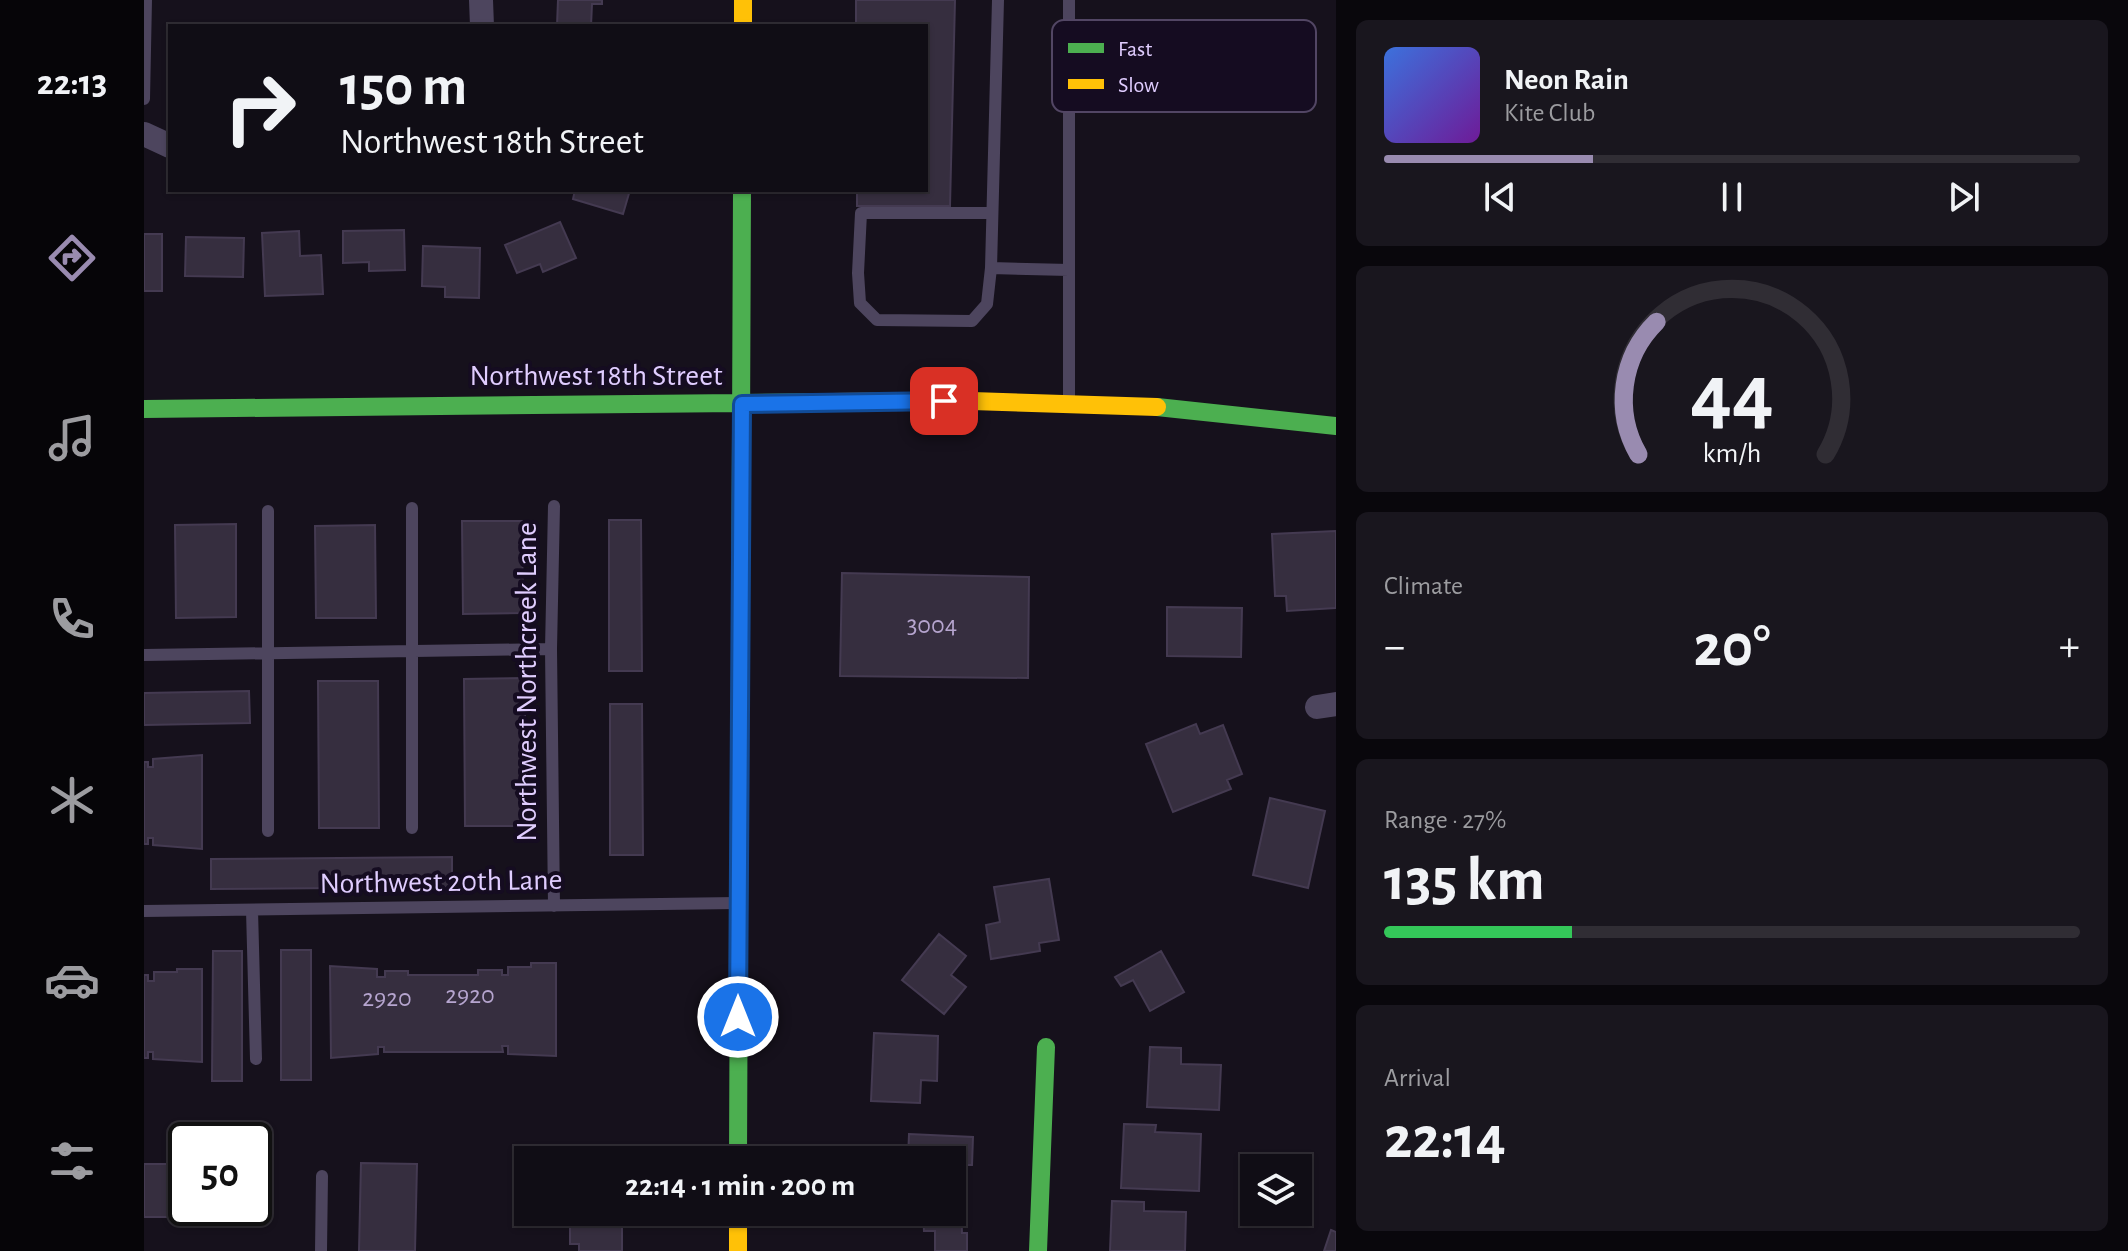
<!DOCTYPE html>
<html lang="en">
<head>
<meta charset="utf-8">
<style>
	:root { --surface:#100d15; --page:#19161e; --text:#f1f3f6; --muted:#9c9ca0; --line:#302d34; --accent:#998bb0 }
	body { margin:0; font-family:"Alegreya Sans",sans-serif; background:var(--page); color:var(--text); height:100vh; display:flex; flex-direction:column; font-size:30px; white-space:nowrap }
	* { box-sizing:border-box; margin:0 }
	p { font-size:26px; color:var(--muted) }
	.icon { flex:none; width:44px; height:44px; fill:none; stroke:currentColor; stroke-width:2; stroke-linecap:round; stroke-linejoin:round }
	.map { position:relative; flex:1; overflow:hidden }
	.details { display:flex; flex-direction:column; gap:20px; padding:20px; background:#09070c; width:792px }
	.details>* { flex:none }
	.banner { position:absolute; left:24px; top:24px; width:760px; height:168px; border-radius:0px; box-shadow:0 2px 6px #0004,0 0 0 2px var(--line); background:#100d15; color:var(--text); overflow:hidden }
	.controls { position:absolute; left:1096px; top:1154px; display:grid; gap:16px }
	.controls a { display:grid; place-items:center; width:72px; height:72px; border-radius:0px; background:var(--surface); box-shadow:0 2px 6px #0004,0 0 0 2px var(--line); font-size:40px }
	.speed { position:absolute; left:24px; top:1122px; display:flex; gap:16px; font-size:40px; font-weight:700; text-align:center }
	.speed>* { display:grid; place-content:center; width:104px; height:104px; border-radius:50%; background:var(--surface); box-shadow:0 2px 6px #0004,0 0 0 2px var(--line); line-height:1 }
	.speed .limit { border:4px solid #111; border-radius:12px; background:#fff; color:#111 }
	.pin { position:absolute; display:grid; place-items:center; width:68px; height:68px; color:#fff; margin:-34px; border-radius:16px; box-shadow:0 4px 12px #0006 }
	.me { position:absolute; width:88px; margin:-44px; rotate:0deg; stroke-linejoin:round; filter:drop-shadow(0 0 6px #0008) }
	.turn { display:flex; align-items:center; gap:28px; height:168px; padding:0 40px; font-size:36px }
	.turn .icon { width:104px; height:104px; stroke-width:2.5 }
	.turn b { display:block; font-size:56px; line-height:68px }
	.big { font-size:60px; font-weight:600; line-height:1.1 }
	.details .card { flex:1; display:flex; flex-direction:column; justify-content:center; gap:12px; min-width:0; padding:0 28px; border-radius:12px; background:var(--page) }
	.details .dial { align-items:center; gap:0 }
	.dial svg { height:208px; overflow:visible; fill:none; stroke:var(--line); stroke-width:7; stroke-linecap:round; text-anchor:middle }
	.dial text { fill:var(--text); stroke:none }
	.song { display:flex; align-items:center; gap:24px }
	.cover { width:96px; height:96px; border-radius:12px; background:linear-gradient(135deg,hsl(220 70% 55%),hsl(280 70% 35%)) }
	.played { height:8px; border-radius:4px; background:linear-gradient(90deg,var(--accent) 30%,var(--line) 30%) }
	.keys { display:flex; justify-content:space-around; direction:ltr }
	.heat { display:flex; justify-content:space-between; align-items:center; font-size:44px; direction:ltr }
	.charge { height:12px; border-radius:6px; background:linear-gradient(90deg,#34c759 27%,var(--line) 0) }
	.trip { position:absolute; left:370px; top:1146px; width:452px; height:80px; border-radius:0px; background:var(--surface); box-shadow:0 2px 6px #0004,0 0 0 2px var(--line); font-weight:600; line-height:80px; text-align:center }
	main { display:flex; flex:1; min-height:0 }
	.menu { display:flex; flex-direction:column; width:144px; justify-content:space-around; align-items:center; background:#060508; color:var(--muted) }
	.menu .icon { width:56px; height:56px }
	.menu .current { color:var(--accent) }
	.menu b { font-size:36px; color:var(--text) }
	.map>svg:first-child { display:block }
</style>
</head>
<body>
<main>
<nav class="menu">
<b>22:13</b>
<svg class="icon current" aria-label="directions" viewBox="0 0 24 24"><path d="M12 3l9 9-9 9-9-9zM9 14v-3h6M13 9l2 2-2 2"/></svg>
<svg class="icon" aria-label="music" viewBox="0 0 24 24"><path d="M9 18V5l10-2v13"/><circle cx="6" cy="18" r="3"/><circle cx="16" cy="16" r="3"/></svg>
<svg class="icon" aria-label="phone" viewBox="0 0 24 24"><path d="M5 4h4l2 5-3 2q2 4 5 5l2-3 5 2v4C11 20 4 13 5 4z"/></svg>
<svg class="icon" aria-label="climate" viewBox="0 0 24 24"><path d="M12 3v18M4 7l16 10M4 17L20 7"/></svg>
<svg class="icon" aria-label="car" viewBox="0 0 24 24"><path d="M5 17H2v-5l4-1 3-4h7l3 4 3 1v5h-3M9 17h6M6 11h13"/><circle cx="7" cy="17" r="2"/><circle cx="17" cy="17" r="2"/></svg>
<svg class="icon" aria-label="filters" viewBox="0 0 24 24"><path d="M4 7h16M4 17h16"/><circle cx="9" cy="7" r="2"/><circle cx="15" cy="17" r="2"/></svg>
</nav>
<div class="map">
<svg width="1192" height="1251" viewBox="0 0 1192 1251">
	<rect width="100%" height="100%" fill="#16111c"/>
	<path fill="#362e3f" stroke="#443a51" stroke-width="2" d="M414 0H458V4H448L447 26H413Z
		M712 0H811L806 206H713V190H782V26H712Z
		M431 190H486L479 214 429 199Z
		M416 222 432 258 399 272 396 264 373 273 361 245Z
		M260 230 261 270 225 271V262L199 263V231Z
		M155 231 156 256 177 255 179 294 121 296 118 233Z
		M0 234H18V291H0Z
		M42 237 100 238 99 277 41 276Z
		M279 246 336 248 335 298 301 297V287L278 286Z
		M465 520H497L498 671H465Z
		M318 521H378L379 613 319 614Z
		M92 524V617L32 618 31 525Z
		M231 525 232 618H172L171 526Z
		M1192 531V608L1143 611 1142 596H1131L1128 534Z
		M698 573 885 577 884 678 696 676Z
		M1023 607 1098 608 1097 657 1023 656Z
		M381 678V826H321L320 679Z
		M174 681H234L235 828H175Z
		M105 691 106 723 0 725V693Z
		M466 704H498L499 855H466Z
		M1052 724 1056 734 1079 725 1098 774 1083 780 1087 789 1029 812 1002 744Z
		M58 755V849L9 845V838H4V844H0V762H4V767H9V759Z
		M1126 798 1181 811 1164 888 1109 875Z
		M308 857V887L67 889V859Z
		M905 879 915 940 895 943 896 951 847 959 842 925 856 922 850 887Z
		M795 934 822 956 807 975 822 987 800 1014 758 980Z
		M137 950H167V1080H137Z
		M69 951H98V1081H68Z
		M1017 951 1040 992 1006 1011 989 980 977 986 971 977Z
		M387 963H412V1056L364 1054V1046H358L359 1052H240V1047H234V1054L187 1058 186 966 233 969V977H241V971H264V975H334V970H358V975H364V967H387Z
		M33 969H58V1062L9 1059V1052H4V1058H0V975H4V981H10V972H33Z
		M730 1033 794 1036 793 1081 777 1080 776 1103 727 1101Z
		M1006 1047 1037 1048V1064L1077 1065 1075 1110 1003 1107Z
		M980 1124 1012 1125 1011 1132 1057 1134 1055 1191 977 1188Z
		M765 1134 829 1137 828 1165H823L822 1188 808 1187V1160H764Z
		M217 1163 273 1164 271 1251H215Z
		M0 1164H42V1208H106V1217H0Z
		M808 1196H817L818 1233H823V1251H791V1231H780L779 1212H808Z
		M968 1201 1000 1202V1211L1042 1212 1041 1251H966Z
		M409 1212H491V1225L478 1226V1251H435V1244H426V1215H409Z
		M1187 1230 1192 1232V1251H1180Z"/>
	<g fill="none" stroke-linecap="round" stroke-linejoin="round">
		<path stroke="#4d455e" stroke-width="12" d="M854 0 847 268 925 270
			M0 99 2 0
			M847 213H717L714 273 716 303 733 320 828 321 843 304 847 268
			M925 401V0
			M410 506 407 649 410 906
			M268 508V828
			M124 511V831
			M0 655 407 649
			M108 910 112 1059
			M0 911 593 903
			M177 1251 178 1176"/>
		<path stroke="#4d455e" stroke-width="24" d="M337 0 338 26
			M0 134 26 146
			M1173 707 1192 704"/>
		<path stroke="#4caf50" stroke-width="18" d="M1013 407 1192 426
			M0 409 688 402
			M594 1160 598 190
			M894 1251 902 1047"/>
		<path stroke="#ffc107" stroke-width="18" d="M599 0V26
			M688 402 828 401 1013 407
			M594 1212V1251"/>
	</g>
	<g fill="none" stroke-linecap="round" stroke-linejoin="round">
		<defs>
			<path id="route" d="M594 1017 598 404 800 401"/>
		</defs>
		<use href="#route" stroke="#114b97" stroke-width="20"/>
		<use href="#route" stroke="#1a73e8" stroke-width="14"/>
	</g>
	<g text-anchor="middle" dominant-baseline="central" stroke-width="8" stroke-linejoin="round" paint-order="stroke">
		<g font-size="26" fill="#b6a5cf">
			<text x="788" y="625">3004</text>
			<text x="326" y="995">2920</text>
			<text x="243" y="998">2920</text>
		</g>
		<g font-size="30" fill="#e0cdff" stroke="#150c21">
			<text x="452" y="376">Northwest 18th Street</text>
			<text transform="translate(383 682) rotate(-90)">Northwest Northcreek Lane</text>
			<text transform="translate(297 882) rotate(-1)">Northwest 20th Lane</text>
		</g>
	</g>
	<rect x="908" y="20" width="264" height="92" rx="12" fill="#150c21" stroke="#524664" stroke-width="2"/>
	<rect x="924" y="43" width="36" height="10" fill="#4caf50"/>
	<rect x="924" y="79" width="36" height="10" fill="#ffc107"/>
	<g font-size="22" fill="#e0cdff">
		<text x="974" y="56">Fast</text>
		<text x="974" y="92">Slow</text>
	</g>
</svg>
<div class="controls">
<a><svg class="icon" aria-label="layers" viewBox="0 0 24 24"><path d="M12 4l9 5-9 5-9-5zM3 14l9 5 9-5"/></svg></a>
</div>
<div class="speed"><div class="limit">50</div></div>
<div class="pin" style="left:800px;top:401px;background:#d93025"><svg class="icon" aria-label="arrive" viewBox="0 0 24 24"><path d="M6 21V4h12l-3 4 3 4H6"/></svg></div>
<svg class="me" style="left:594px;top:1017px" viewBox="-20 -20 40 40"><circle r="17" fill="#1a73e8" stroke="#fff" stroke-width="3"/><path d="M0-11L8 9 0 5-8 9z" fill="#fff"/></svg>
<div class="trip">22:14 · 1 min · 200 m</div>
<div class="banner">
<div class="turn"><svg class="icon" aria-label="right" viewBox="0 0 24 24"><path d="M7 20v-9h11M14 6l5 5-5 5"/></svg><div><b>150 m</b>Northwest 18th Street</div></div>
</div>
</div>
<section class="details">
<div class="card">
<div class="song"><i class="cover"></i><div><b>Neon Rain</b><p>Kite Club</p></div></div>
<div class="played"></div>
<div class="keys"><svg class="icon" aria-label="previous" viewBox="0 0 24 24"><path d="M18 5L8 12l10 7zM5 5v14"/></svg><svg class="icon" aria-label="pause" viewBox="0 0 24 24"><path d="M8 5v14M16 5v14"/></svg><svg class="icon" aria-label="next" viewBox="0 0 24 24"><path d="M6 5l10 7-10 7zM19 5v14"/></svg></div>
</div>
<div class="card dial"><svg viewBox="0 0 100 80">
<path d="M14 69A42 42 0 1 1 86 69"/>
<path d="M14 69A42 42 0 0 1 21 18" stroke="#998bb0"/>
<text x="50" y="56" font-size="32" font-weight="700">44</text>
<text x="50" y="72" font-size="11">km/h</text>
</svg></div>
<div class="card"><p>Climate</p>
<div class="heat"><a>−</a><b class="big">20°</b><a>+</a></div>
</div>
<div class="card"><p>Range · 27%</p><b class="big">135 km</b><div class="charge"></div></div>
<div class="card"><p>Arrival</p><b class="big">22:14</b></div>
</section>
</main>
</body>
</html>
